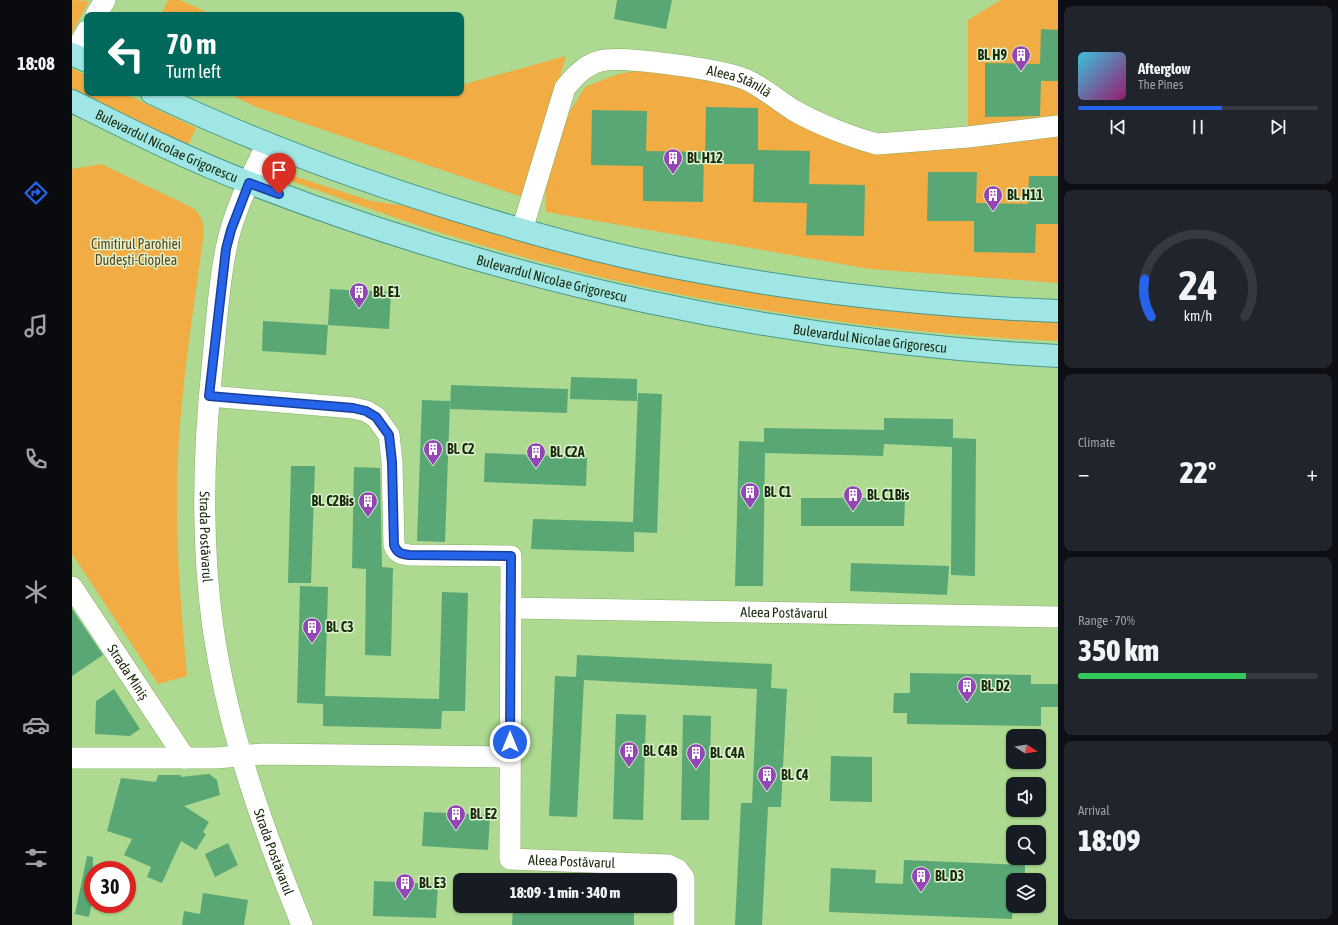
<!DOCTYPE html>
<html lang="en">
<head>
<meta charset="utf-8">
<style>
	:root { --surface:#171b24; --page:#20242c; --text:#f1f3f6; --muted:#9ea1a6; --line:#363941; --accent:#2563eb }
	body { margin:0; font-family:"Asap Condensed",sans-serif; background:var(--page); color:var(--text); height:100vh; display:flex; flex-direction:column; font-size:15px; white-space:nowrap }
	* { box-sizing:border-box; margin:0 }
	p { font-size:13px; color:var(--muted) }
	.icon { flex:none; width:22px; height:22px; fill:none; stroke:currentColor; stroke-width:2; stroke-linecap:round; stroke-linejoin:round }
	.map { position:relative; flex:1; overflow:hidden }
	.sheet { display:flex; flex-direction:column; gap:6px; padding:6px; background:#0d0f14; width:280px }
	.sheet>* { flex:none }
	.guide { position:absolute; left:12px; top:12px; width:380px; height:84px; border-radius:8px; box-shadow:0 1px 3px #0004; background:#00695c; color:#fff; overflow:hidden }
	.needle { width:26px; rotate:102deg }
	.buttons { position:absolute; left:934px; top:729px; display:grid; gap:8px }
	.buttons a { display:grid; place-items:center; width:40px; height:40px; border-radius:8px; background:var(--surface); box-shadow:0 1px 3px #0004; font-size:20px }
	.speed { position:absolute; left:12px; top:861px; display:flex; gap:8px; font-size:20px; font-weight:700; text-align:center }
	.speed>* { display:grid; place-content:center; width:52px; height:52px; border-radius:50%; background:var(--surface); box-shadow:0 1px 3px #0004; line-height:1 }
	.speed .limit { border:6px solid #d22; background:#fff; color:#111 }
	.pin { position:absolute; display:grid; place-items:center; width:34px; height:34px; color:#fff; margin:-41px -17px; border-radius:50% 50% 50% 0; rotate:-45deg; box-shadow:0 0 4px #0007 }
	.pin .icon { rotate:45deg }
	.me { position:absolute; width:44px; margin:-22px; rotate:0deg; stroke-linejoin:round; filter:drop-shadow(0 0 3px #0008) }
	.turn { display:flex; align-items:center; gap:14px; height:84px; padding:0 16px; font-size:18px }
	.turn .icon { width:52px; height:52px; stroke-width:2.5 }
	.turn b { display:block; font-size:28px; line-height:34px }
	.big { font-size:30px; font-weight:800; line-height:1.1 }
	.sheet .widget { flex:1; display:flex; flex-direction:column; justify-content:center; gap:6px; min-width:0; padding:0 14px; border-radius:8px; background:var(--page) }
	.sheet .dial { align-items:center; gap:0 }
	.dial svg { height:104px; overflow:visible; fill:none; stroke:var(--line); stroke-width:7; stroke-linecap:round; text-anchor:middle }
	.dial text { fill:var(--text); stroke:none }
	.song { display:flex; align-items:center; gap:12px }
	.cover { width:48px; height:48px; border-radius:6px; background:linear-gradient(135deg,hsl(190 70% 55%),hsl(320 70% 35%)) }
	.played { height:4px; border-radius:2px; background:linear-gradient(90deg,var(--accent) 60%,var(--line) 60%) }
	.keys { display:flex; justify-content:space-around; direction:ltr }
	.heat { display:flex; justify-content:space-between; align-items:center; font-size:22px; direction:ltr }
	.charge { height:6px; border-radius:3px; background:linear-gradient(90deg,#34c759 70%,var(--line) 0) }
	.trip { position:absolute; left:381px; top:873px; width:224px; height:40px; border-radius:8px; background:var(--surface); box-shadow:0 1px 3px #0004; font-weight:800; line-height:40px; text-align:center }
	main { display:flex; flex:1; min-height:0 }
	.menu { display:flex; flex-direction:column; width:72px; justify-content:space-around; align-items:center; background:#090b0e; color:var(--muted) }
	.menu .icon { width:28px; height:28px }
	.menu .on { color:var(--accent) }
	.menu b { font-size:18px; color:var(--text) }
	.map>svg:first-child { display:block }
</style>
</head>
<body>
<main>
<nav class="menu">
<b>18:08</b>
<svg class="icon on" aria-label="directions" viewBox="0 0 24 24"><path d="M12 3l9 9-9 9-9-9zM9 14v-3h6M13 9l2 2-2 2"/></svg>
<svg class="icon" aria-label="music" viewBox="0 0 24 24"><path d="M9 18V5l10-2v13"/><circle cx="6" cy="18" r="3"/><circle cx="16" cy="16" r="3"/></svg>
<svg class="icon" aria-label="phone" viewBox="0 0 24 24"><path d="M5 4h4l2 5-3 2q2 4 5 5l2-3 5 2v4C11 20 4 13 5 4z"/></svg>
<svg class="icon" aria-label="climate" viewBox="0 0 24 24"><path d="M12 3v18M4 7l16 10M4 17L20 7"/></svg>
<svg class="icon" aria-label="car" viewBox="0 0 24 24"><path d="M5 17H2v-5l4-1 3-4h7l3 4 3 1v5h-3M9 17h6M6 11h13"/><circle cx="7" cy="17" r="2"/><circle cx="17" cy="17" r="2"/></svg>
<svg class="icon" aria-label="filters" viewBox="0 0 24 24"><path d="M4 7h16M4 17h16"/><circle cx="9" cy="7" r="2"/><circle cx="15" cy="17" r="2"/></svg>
</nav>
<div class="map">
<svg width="986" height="925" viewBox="0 0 986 925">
	<rect width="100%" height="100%" fill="#adda90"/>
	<path fill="#f1ac43" d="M0 0 17 1 0 33Z
		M96 0H108L141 15H89Z
		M929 0H986V283L798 269 474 212 473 182 492 121 513 87 543 75 595 64 651 73 792 140 896 136V20Z
		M494 56 453 198 184 107 155 93H344C353 96 378 93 389 93V85Z
		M0 68 15 76V93H51L124 128 116 145 0 91Z
		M29 164 121 208C129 215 131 221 132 232 120 322 104 415 105 506 105 563 110 619 115 676L86 684 0 554V169Z
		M214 176 225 177 299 201 348 208 687 290 859 314 986 321V341C776 332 566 295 366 232 316 216 266 197 216 180L213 177Z"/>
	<path fill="#59a774" d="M545 0H600L594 29 542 19Z
		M969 29 986 30V81H969L968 116 913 117V63L968 64Z
		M634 107 686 108V150L738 151 737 184 793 185 792 236 734 235 735 203 681 202 682 164H633Z
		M520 110 575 111 574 151 632 152 631 202 571 201V166L519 165Z
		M856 172H905L904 203 956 204 957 176H986V224H964L963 253 902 252V221H855Z
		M258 289 319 292 317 329 256 325Z
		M191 321 256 325 254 355 190 351Z
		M499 377 565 379V401L498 399Z
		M379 385 496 389 495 413 378 409Z
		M566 393 590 394 585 533 562 532V552L459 549 461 519 561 522Z
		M350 400 378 401 373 542 345 541Z
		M812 418 881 419V438L904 439 903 576 879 575 880 447 812 444 811 456 693 453 691 586H663L667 441 692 442V428L812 430Z
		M413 453 515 457 514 486 412 482Z
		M219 466H243L239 583H216Z
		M282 467 308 468 310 567 321 568 319 656 293 655 294 569 280 568Z
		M729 498H833L832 526H729Z
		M779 563 877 566 875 595 778 591Z
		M228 586 256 587 253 696 367 699 370 592 396 593 393 711H370L369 729 251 726V704L225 703Z
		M0 609 31 655 0 676Z
		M505 655 700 664 699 688 715 689 709 807H696L690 925H663L669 803H680L685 689 512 680 505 817 477 816 483 676 504 677Z
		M838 673 959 675V684H986V707H969V726L835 724V713H821L822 693H838Z
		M42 689 68 729 58 736 23 734 24 701Z
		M544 714 574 715 571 820 541 819Z
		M611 715 639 716 637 820H609Z
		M759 756 800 757V802L758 801Z
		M137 774 145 780 148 795 112 806 137 822 131 832 134 834 124 850 109 841 90 883 75 877 79 867 52 855 60 839 35 831 49 778 84 782 86 775H109V777Z
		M352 812 418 815 416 850 350 846Z
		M156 843 166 865 143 877 133 854Z
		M15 856 21 857V897L17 917 3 914Z
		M832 860 953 865V878H941L940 919 757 912 759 868 804 870 803 883 831 884Z
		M302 881 366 884 364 918 301 916Z
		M131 893 176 900 172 925H110L112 911 128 914Z
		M441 906 562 909V925H440Z"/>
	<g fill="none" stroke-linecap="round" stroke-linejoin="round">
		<defs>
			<g id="minor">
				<path d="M24 15 33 0"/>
				<path d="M1 55 15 31"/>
				<path id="s1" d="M195 144C179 177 161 212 154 249 146 288 144 329 140 369 131 455 129 542 141 628 156 731 191 829 230 925"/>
				<path id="s2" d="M450 230 493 88C503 76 513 65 528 61 550 55 653 70 675 80 692 88 707 101 723 111 746 124 779 137 805 144L896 137 986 126"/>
				<path id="s3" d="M137 396 281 408 294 411 304 417 317 435 320 462 322 545C325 553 329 554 337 555L439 556 438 859 596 865 606 870 612 878V925"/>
				<path id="s4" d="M0 587 113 758"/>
				<path id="s5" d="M438 608 986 617"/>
				<path d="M0 758H143L192 754 438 757"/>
			</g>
			<g id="major">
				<path d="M0 54 15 61"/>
				<path d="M80 93C182 142 289 181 397 214 465 235 533 254 602 267 729 292 857 306 986 311"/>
				<path id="s6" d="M0 101C58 130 117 160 178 183 436 283 710 342 986 356"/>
			</g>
		</defs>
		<use href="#minor" stroke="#85b068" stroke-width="22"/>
		<use href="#major" stroke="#48998e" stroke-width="24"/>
		<use href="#minor" stroke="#fff" stroke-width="21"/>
		<use href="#major" stroke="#a0e6e5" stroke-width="22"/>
	</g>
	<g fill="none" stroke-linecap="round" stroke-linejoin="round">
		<defs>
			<path id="route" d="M207 194 177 183 159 230 154 249 137 396 281 408 294 411 304 417 317 435 320 462 322 545C325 553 329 554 337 555L439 556 438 742"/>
		</defs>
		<use href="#route" stroke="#184099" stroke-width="10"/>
		<use href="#route" stroke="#2563eb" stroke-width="7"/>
	</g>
	<defs>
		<symbol id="building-pin" viewBox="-11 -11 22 30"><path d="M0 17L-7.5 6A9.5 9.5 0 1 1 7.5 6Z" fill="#9446b7" stroke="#dcf3ce"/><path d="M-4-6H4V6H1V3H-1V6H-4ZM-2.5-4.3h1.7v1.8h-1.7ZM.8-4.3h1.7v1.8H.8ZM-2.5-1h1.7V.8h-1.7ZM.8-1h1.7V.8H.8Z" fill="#fff"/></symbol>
	</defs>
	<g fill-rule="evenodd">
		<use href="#building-pin" x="938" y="44" width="22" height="30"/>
		<use href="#building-pin" x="590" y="147" width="22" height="30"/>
		<use href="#building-pin" x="910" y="184" width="22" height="30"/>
		<use href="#building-pin" x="276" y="281" width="22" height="30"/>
		<use href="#building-pin" x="350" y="438" width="22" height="30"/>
		<use href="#building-pin" x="453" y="441" width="22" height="30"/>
		<use href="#building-pin" x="667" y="481" width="22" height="30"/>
		<use href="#building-pin" x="770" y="484" width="22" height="30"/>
		<use href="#building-pin" x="285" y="490" width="22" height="30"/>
		<use href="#building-pin" x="229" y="616" width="22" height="30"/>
		<use href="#building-pin" x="884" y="675" width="22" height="30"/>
		<use href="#building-pin" x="546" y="740" width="22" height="30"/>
		<use href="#building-pin" x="613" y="742" width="22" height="30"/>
		<use href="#building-pin" x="684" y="764" width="22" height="30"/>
		<use href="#building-pin" x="373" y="803" width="22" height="30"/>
		<use href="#building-pin" x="838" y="865" width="22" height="30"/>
		<use href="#building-pin" x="322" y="872" width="22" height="30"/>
	</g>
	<g text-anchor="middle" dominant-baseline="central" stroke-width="3" stroke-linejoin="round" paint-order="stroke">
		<g font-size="14" font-weight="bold" fill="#192a0d" stroke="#dcf3ce" text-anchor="start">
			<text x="935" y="55" text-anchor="end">Bl. H9</text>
			<text x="615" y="158">Bl. H12</text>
			<text x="935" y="195">Bl. H11</text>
			<text x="301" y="292">Bl. E1</text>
			<text x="375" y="449">Bl. C2</text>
			<text x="478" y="452">Bl. C2A</text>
			<text x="692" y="492">Bl. C1</text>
			<text x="795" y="495">Bl. C1Bis</text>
			<text x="282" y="501" text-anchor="end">Bl. C2Bis</text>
			<text x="254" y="627">Bl. C3</text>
			<text x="909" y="686">Bl. D2</text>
			<text x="571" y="751">Bl. C4B</text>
			<text x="638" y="753">Bl. C4A</text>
			<text x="709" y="775">Bl. C4</text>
			<text x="398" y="814">Bl. E2</text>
			<text x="863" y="876">Bl. D3</text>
			<text x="347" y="883">Bl. E3</text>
		</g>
		<g font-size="14" fill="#192a0d" stroke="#dcf3ce">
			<text stroke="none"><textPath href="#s2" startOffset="335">Aleea Stănilă</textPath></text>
			<text stroke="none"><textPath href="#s6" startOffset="105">Bulevardul Nicolae Grigorescu</textPath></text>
			<text stroke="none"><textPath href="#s6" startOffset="513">Bulevardul Nicolae Grigorescu</textPath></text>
			<text stroke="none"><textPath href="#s6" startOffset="837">Bulevardul Nicolae Grigorescu</textPath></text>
			<text stroke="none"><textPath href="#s1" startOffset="402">Strada Postăvarul</textPath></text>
			<text stroke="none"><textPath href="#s5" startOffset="274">Aleea Postăvarul</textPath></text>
			<text stroke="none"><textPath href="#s4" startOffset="102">Strada Miniș</textPath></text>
			<text stroke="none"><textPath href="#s1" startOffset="726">Strada Postăvarul</textPath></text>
			<text stroke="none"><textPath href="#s3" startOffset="788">Aleea Postăvarul</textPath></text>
		</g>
		<g font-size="14" fill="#624419" stroke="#dcf3ce">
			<text x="64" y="244">Cimitirul Parohiei<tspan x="64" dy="16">Dudești-Cioplea</tspan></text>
		</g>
	</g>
</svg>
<div class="buttons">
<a><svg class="needle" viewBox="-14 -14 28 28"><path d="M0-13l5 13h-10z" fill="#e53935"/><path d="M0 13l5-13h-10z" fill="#9ea1a6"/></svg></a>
<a><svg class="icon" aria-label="sound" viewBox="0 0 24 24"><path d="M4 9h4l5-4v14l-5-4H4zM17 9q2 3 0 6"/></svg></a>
<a><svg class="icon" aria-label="search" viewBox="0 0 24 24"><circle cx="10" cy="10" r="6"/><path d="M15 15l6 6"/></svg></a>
<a><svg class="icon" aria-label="layers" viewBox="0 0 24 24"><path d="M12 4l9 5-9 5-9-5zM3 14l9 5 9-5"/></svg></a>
</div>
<div class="speed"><div class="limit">30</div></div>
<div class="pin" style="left:207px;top:194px;background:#d93025"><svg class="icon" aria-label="arrive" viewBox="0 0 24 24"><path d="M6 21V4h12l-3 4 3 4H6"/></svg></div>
<svg class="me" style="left:438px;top:742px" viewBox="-20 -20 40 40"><circle r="17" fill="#2563eb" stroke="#fff" stroke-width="3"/><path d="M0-11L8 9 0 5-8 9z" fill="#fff"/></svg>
<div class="trip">18:09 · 1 min · 340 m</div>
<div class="guide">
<div class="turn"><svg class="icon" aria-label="left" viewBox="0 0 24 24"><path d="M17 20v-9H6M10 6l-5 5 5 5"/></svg><div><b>70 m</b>Turn left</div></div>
</div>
</div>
<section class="sheet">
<div class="widget">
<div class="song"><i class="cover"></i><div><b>Afterglow</b><p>The Pines</p></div></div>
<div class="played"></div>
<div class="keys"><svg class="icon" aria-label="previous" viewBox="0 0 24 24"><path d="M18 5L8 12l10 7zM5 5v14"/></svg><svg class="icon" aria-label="pause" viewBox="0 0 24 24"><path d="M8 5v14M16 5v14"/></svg><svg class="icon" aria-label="next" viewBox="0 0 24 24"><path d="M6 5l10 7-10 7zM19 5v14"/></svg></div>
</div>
<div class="widget dial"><svg viewBox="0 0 100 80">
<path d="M14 69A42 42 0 1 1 86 69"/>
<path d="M14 69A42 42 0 0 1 9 40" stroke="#2563eb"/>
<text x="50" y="56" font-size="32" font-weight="700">24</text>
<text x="50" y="72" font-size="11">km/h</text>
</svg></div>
<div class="widget"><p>Climate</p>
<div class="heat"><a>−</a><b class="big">22°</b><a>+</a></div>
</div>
<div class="widget"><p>Range · 70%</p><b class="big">350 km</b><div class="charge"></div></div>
<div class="widget"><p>Arrival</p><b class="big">18:09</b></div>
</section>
</main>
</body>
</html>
